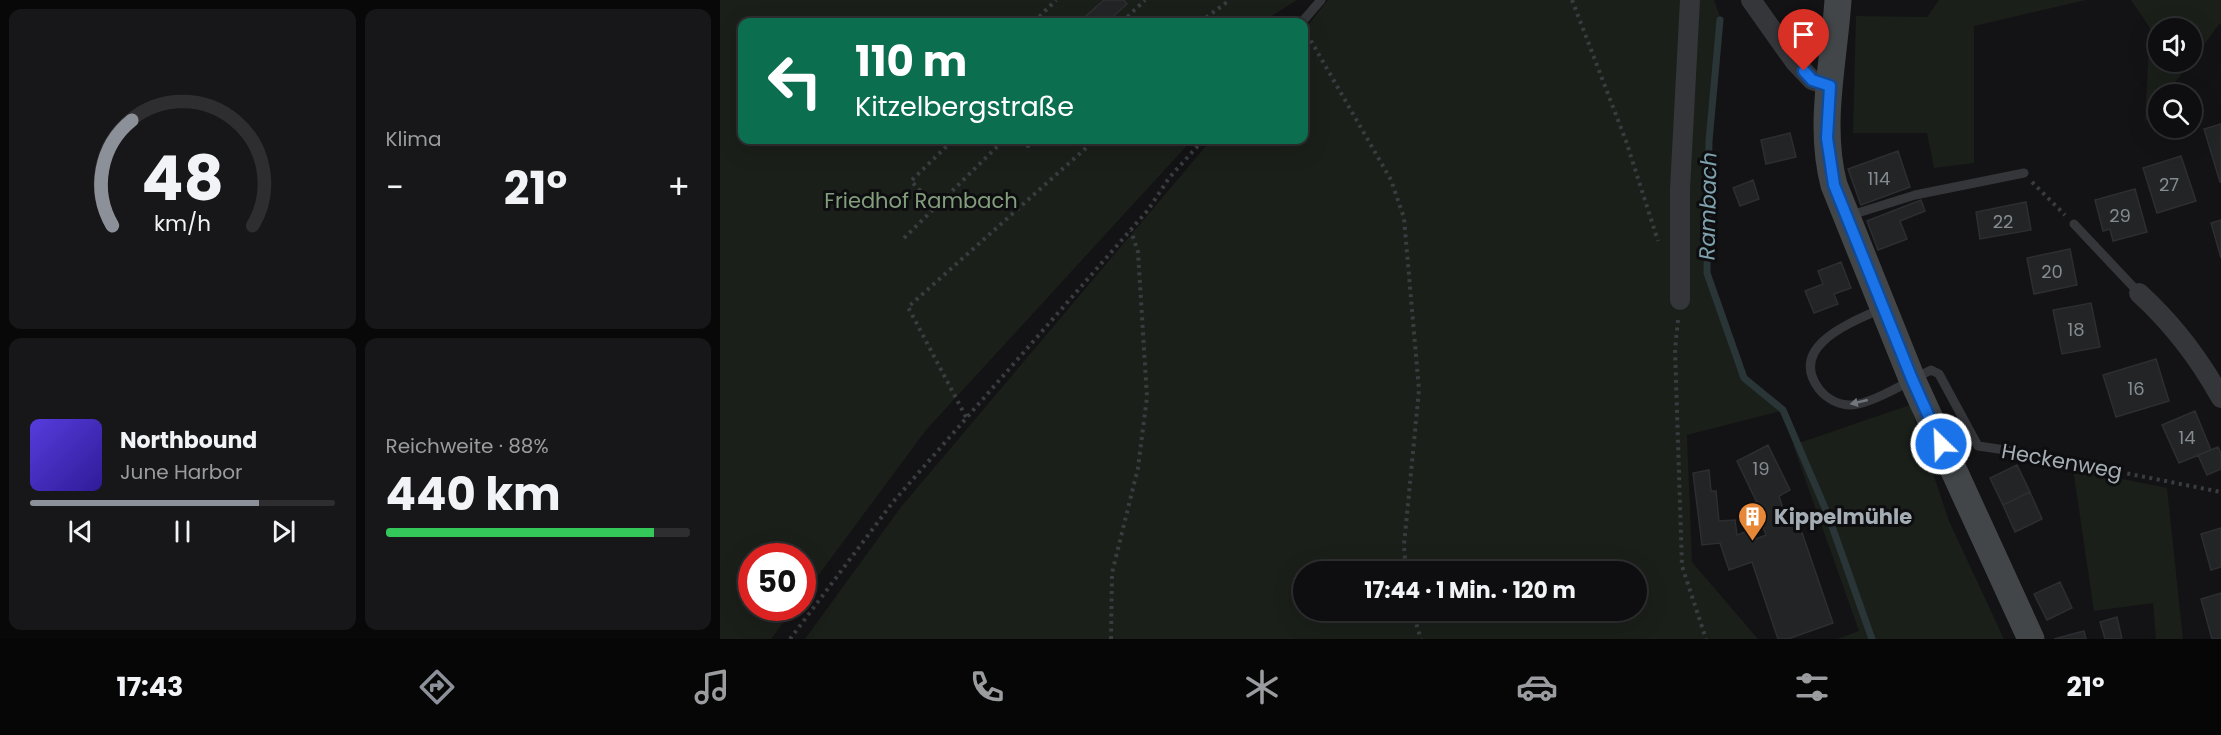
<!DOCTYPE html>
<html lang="de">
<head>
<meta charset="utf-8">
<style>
	:root { --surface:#0e0e10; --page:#171719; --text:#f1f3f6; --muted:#9b9c9f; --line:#2e2e30; --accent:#8c9099 }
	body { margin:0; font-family:Poppins,sans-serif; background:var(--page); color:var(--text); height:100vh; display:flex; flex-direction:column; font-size:22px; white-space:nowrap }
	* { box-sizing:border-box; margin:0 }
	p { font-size:20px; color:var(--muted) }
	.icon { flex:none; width:33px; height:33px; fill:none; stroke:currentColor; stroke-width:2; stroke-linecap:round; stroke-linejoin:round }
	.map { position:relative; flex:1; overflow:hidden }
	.side { display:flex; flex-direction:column; gap:9px; padding:9px; background:#080809; width:720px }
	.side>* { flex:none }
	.hud { position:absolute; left:18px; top:18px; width:570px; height:126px; border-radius:12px; box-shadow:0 6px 24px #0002,0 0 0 2px var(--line); background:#0b6e4f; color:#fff; overflow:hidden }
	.tools { position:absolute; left:1428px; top:18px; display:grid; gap:12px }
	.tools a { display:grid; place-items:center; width:54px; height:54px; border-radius:50%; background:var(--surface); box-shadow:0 6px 24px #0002,0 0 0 2px var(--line); font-size:30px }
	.speed { position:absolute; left:18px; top:543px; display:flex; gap:12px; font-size:30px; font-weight:700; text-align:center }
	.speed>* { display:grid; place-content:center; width:78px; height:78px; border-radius:50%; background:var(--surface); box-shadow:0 6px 24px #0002,0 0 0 2px var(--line); line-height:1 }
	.speed .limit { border:9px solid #d22; background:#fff; color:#111 }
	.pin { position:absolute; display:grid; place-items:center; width:51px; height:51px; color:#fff; margin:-62px -26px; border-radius:50% 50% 50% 0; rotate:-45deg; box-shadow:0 0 6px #0007 }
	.pin .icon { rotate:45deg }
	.me { position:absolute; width:66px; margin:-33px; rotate:336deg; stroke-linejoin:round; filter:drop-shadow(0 0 4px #0008) }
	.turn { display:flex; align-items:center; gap:21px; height:126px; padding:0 18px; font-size:27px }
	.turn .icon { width:78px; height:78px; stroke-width:2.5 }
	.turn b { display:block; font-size:42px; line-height:51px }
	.big { font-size:45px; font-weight:700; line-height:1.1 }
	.side .widget { flex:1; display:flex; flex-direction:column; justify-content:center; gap:9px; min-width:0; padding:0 21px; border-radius:12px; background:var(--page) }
	.side .dial { align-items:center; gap:0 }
	.dial svg { height:156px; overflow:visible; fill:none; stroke:var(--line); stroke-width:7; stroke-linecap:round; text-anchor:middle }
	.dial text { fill:var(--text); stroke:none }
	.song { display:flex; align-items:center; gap:18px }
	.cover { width:72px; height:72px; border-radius:9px; background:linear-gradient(135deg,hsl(250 70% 55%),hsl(250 70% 35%)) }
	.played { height:6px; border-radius:3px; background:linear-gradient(90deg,var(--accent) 75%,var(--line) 75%) }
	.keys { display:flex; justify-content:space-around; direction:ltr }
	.heat { display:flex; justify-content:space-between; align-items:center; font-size:33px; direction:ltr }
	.charge { height:9px; border-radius:4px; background:linear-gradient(90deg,#34c759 88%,var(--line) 0) }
	.side .tiles { flex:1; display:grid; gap:9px; grid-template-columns:repeat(2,1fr) }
	.trip { position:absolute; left:573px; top:561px; width:354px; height:60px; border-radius:30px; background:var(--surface); box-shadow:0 6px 24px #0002,0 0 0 2px var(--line); font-weight:700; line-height:60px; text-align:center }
	.tabs { display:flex; height:96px; justify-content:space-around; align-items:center; background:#060606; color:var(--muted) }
	.tabs .icon { width:42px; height:42px }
	.tabs .active { color:var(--accent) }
	.tabs b { font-size:27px; color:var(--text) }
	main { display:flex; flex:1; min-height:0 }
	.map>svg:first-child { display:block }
</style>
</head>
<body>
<main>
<section class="side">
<div class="tiles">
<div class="widget dial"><svg viewBox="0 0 100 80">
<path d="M14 69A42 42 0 1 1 86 69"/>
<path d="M14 69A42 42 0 0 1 24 15" stroke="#8c9099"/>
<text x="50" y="56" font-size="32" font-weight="700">48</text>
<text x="50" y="72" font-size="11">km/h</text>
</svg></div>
<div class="widget"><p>Klima</p>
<div class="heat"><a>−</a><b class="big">21°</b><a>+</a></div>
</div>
<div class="widget">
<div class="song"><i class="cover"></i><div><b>Northbound</b><p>June Harbor</p></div></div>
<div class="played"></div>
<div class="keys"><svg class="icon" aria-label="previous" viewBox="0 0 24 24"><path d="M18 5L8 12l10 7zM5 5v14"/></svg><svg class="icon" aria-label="pause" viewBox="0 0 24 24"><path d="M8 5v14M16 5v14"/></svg><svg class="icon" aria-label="next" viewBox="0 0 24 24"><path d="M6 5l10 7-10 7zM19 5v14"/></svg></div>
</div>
<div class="widget"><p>Reichweite · 88%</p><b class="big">440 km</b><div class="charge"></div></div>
</div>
</section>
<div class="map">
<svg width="1501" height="639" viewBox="0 0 1501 639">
	<rect width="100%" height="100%" fill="#131315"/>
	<path fill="#1a1f1a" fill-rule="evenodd" d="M0 0H577L542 22H22V140H472L206 430 83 596 82 556H32V608H74L51 639H0Z
		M608 0H994L1002 22 987 143 986 273 1022 380 1061 411 967 435 972 562 1038 639H85L181 507 491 140H584V30ZM584 572H916V610H584Z
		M1219 0H1366L1254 26V163L1214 168 1207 133H1133L1136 16 1207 17Z
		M1411 0H1501V25L1500 23 1472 61V28H1438V62H1471L1446 94H1438V104L1425 122 1430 28Z
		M1190 405 1229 521 1284 639H1117L1139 631 1073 445Z
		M1353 469 1447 488 1463 639H1436L1433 603 1374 611Z"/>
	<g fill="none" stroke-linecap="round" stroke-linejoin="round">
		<path stroke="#2a3538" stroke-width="7" d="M1000 20 989 141 987 273 1024 378 1063 410 1108 515 1152 639"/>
	</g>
	<path fill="#232426" stroke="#2d2e31" stroke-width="1.5" d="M384 0H404L407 4 387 22H359Z
		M1501 124V182H1500L1484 129Z
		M1070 133 1076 157 1046 164 1041 140Z
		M1178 151 1190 187 1141 205 1128 169Z
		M1461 156 1476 201 1437 213 1423 168Z
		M1033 180 1039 199 1020 206 1013 188Z
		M1415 189 1427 232 1393 241 1390 229 1383 231 1375 200Z
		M1201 200 1205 211 1180 221 1187 239 1158 250 1147 221Z
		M1306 202 1311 230 1260 239 1256 212Z
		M1501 220V258L1491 223Z
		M1350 249 1357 285 1314 294 1307 258Z
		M1121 262 1131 288 1114 294 1118 304 1094 313 1085 291 1103 284 1098 271Z
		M1371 303 1380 347 1342 354 1333 310Z
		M1436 359 1449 401 1396 417 1383 375Z
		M1475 411 1491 450 1459 463 1442 425Z
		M1048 445 1070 490 1059 496 1069 527 1079 524 1113 623 1068 639H1058L1032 562 1009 570 1000 543 982 545 973 473 989 470 991 491H996L999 521 1015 520 1017 535 1033 529 1036 539 1046 535 1035 504 1037 503 1017 461Z
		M1498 447 1501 454V469L1487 475 1478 455Z
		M1297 465 1310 492 1283 505 1270 478Z
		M1310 492 1322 519 1295 532 1283 505Z
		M1501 528V567L1491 570 1481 534Z
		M1340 582 1352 608 1327 620 1314 594Z
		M1501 593V639H1492L1481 599Z
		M1397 617 1402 639H1385L1380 622Z
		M1364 631 1366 639H1334Z"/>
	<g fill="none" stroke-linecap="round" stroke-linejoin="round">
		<path stroke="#3a3d40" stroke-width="4" stroke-dasharray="3 4.5" stroke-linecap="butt" d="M852 0 906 141 938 241
			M314 22 336 0
			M402 22 425 0
			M480 22 510 0
			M587 34 671 180 684 218 699 390 684 545 686 572
			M301 140 308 146 314 140
			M1312 182 1345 215
			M216 207 191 181 233 140
			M184 238 284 140
			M958 320 955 349 962 566 986 639
			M246 417 188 307 375 140
			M1319 456 1501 492
			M692 610 701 639
			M70 639 173 502 428 210 449 178 483 140
			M391 639 392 573 418 468 427 397 418 252 411 231"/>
		<path stroke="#343639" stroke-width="9" d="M582 22 601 0
			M1128 216 1195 195 1304 173
			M1354 224 1419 293
			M1161 309C1132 322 1067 346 1099 389 1107 399 1119 405 1131 405 1150 405 1193 379 1211 370L1219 374 1258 446 1306 453"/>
		<path stroke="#343639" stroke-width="20" d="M1031 0 1075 62 1092 80 1110 86
			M1419 293C1453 324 1479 358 1501 398
			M960 300V189L970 0"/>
		<path stroke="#424649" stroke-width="27" d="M1118 0C1114 61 1098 125 1114 185L1192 379 1311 639"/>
	</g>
	<defs><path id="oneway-solid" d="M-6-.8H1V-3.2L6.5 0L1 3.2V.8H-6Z" transform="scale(1.5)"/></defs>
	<use fill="#72777d" href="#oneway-solid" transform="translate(1139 402) rotate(167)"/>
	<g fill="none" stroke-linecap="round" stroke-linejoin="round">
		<defs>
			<path id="route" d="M1084 71 1092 80 1110 86 1107 138 1114 185 1192 379 1221 444"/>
		</defs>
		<use href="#route" stroke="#114b97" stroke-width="15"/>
		<use href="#route" stroke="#1a73e8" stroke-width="10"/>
	</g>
	<defs>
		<symbol id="building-pin" viewBox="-11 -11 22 30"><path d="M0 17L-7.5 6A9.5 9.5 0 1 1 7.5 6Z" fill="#e78839" stroke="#0e0e10"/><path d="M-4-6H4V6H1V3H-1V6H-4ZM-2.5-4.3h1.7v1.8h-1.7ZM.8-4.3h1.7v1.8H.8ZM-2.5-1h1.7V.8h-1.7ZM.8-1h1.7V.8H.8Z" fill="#fff"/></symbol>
	</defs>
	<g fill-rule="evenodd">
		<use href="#building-pin" x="1016" y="500" width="33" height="45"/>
	</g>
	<g text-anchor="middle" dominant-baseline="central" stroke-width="6" stroke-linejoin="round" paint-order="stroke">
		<g font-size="18" fill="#848b90">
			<text x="1159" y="178">114</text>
			<text x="1449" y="184">27</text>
			<text x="1400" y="215">29</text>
			<text x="1283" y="221">22</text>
			<text x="1332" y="271">20</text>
			<text x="1356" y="329">18</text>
			<text x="1416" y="388">16</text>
			<text x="1467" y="437">14</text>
			<text x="1041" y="468">19</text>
		</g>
		<g font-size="21" fill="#829e7d" stroke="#0e0e10">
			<text x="201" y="200">Friedhof Rambach</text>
		</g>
		<g font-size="21" fill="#a5adb4" stroke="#0e0e10">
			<text transform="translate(1342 461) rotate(10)">Heckenweg</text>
		</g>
		<g font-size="21" font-weight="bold" fill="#a5adb4" stroke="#0e0e10" text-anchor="start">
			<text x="1054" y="516">Kippelmühle</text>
		</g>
		<g font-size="22" font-style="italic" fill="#7ea2ae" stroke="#0e0e10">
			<text transform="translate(988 206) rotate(-89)">Rambach</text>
		</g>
	</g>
</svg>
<div class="tools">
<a><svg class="icon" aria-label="sound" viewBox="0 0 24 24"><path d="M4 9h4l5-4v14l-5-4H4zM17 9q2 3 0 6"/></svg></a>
<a><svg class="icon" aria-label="search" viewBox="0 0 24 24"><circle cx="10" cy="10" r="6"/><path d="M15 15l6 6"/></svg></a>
</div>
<div class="speed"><div class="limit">50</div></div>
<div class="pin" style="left:1084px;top:71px;background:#d93025"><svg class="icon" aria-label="arrive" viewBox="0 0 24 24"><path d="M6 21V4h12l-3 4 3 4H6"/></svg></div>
<svg class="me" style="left:1221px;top:444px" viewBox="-20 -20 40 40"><circle r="17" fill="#1a73e8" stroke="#fff" stroke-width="3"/><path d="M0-11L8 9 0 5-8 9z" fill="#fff"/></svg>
<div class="trip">17:44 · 1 Min. · 120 m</div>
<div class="hud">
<div class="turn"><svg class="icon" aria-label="left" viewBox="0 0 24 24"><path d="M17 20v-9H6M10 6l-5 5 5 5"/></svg><div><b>110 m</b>Kitzelbergstraße</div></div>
</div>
</div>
</main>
<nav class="tabs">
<b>17:43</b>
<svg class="icon active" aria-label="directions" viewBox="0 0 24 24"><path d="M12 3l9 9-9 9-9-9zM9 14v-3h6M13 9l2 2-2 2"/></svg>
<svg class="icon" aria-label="music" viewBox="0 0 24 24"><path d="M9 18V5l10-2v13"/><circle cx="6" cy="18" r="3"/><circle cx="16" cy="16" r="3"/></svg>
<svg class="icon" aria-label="phone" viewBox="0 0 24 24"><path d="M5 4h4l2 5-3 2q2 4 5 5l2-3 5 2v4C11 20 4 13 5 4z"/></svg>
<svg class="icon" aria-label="climate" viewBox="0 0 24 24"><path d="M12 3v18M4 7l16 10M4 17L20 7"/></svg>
<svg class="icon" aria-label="car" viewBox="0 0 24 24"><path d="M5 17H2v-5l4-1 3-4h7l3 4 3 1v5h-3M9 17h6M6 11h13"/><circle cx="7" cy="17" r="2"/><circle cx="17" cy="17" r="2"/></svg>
<svg class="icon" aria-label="filters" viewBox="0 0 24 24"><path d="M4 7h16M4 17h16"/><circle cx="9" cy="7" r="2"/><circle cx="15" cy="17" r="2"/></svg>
<b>21°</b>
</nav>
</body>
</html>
